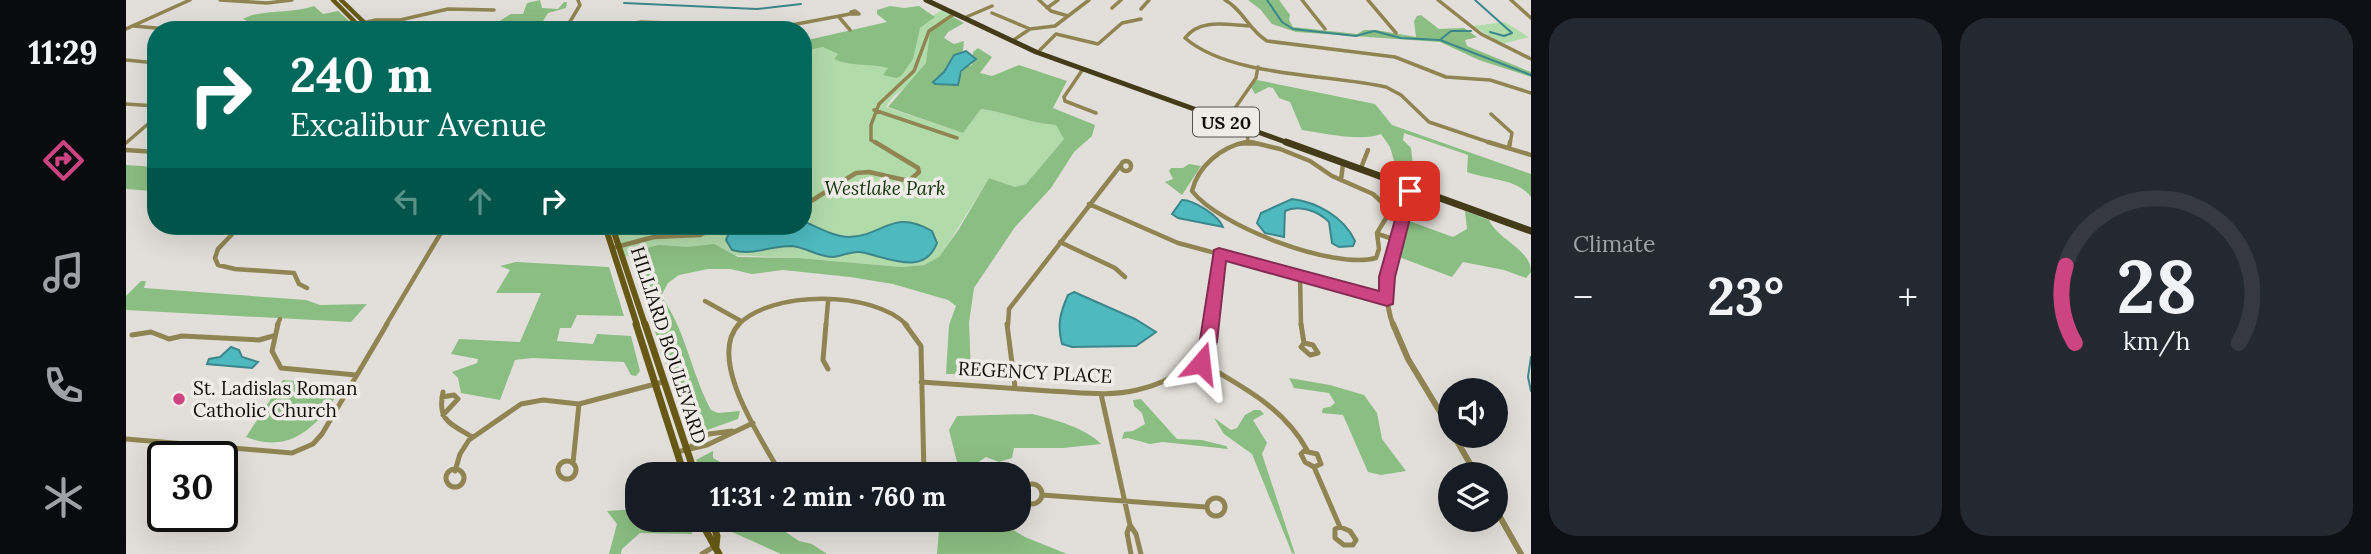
<!DOCTYPE html>
<html lang="en">
<head>
<meta charset="utf-8">
<style>
	:root { --surface:#171b24; --page:#242831; --text:#f1f3f6; --muted:#9ea1a6; --line:#363941; --accent:#cc4481 }
	body { margin:0; font-family:Lora,serif; background:var(--page); color:var(--text); height:100vh; display:flex; flex-direction:column; font-size:26px; white-space:nowrap }
	* { box-sizing:border-box; margin:0 }
	p { font-size:23px; color:var(--muted) }
	.icon { flex:none; width:38px; height:38px; fill:none; stroke:currentColor; stroke-width:2; stroke-linecap:round; stroke-linejoin:round }
	.map { position:relative; flex:1; overflow:hidden }
	.drawer { display:flex; flex-direction:column; gap:18px; padding:18px; background:#0d0f14; width:840px }
	.drawer>* { flex:none }
	.banner { position:absolute; left:21px; top:21px; width:665px; height:214px; border-radius:28px; box-shadow:0 7px 28px #0002; background:#00695c; color:#fff; overflow:hidden }
	.buttons { position:absolute; left:1312px; top:378px; display:grid; gap:14px }
	.buttons a { display:grid; place-items:center; width:70px; height:70px; border-radius:50%; background:var(--surface); box-shadow:0 7px 28px #0002; font-size:35px }
	.speed { position:absolute; left:21px; top:441px; display:flex; gap:14px; font-size:35px; font-weight:700; text-align:center }
	.speed>* { display:grid; place-content:center; width:91px; height:91px; border-radius:50%; background:var(--surface); box-shadow:0 7px 28px #0002; line-height:1 }
	.speed .limit { border:4px solid #111; border-radius:10px; background:#fff; color:#111 }
	.pin { position:absolute; display:grid; place-items:center; width:60px; height:60px; color:#fff; margin:-30px; border-radius:14px; box-shadow:0 4px 10px #0006 }
	.me { position:absolute; width:77px; margin:-38px; rotate:17deg; stroke-linejoin:round; filter:drop-shadow(0 0 5px #0008) }
	.turn { display:flex; align-items:center; gap:24px; height:147px; padding:0 28px; font-size:32px }
	.turn .icon { width:91px; height:91px; stroke-width:2.5 }
	.turn b { display:block; font-size:49px; line-height:60px }
	.lanes { display:flex; align-items:center; height:66px; padding:0 28px; background:#0003; justify-content:center; gap:35px; direction:ltr }
	.lanes .off { opacity:.35 }
	.big { font-size:52px; font-weight:800; line-height:1.1 }
	.drawer .card { flex:1; display:flex; flex-direction:column; justify-content:center; gap:10px; min-width:0; padding:0 24px; border-radius:28px; background:var(--page) }
	.drawer .dial { align-items:center; gap:0 }
	.dial svg { height:182px; overflow:visible; fill:none; stroke:var(--line); stroke-width:7; stroke-linecap:round; text-anchor:middle }
	.dial text { fill:var(--text); stroke:none }
	.heat { display:flex; justify-content:space-between; align-items:center; font-size:38px; direction:ltr }
	.drawer .tiles { flex:1; display:grid; gap:18px; grid-template-columns:repeat(2,1fr) }
	.trip { position:absolute; left:499px; top:462px; width:406px; height:70px; border-radius:28px; background:var(--surface); box-shadow:0 7px 28px #0002; font-weight:800; line-height:70px; text-align:center }
	main { display:flex; flex:1; min-height:0 }
	.tabs { display:flex; flex-direction:column; width:126px; justify-content:space-around; align-items:center; background:#090b0e; color:var(--muted) }
	.tabs .icon { width:49px; height:49px }
	.tabs .on { color:var(--accent) }
	.tabs b { font-size:32px; color:var(--text) }
	.map>svg:first-child { display:block }
</style>
</head>
<body>
<main>
<nav class="tabs">
<b>11:29</b>
<svg class="icon on" aria-label="directions" viewBox="0 0 24 24"><path d="M12 3l9 9-9 9-9-9zM9 14v-3h6M13 9l2 2-2 2"/></svg>
<svg class="icon" aria-label="music" viewBox="0 0 24 24"><path d="M9 18V5l10-2v13"/><circle cx="6" cy="18" r="3"/><circle cx="16" cy="16" r="3"/></svg>
<svg class="icon" aria-label="phone" viewBox="0 0 24 24"><path d="M5 4h4l2 5-3 2q2 4 5 5l2-3 5 2v4C11 20 4 13 5 4z"/></svg>
<svg class="icon" aria-label="climate" viewBox="0 0 24 24"><path d="M12 3v18M4 7l16 10M4 17L20 7"/></svg>
</nav>
<div class="map">
<svg width="1405" height="554" viewBox="0 0 1405 554">
	<rect width="100%" height="100%" fill="#e2dfda"/>
	<path fill="#b2dbaa" d="M816 10 831 17H827L805 52 799 71 767 97 760 107 837 133 855 109C880 112 905 124 931 125L938 139 900 184 889 187 863 178 814 257 798 265 776 267 672 258 516 251 499 257 491 232 582 226H677V49L797 22Z
		M1379 22 1403 37 1376 44 1347 26Z"/>
	<path fill="#8bbe82" d="M414 0 416 8 432 9 438 2H441L440 8 422 13 417 21H405L401 28 364 27 385 14H397L401 3Z
		M1122 0H1153L1164 15 1163 20 1167 27 1231 34 1238 30H1250L1290 37 1288 21 1291 16 1295 15 1313 29 1338 28 1351 37 1339 40 1341 46 1405 72V77L1353 60 1314 42 1170 32 1146 24 1134 9Z
		M188 6 197 14 212 11 231 28 172 30 132 26 117 19C134 9 166 14 188 6Z
		M764 6 778 8 793 6 809 17 794 28 787 59 775 76 770 78 757 75 762 68C744 63 724 67 708 59L712 54 697 47 677 51V41L761 22 751 14V10Z
		M827 17 838 23 822 32 818 38 828 44 838 41 837 51 828 55 818 72 834 78 838 67 846 65 847 52 852 48 866 57 854 73 866 76 893 65 941 81 927 108 969 125 966 136 948 152 925 188 889 227 848 288 843 323 845 374H820L823 325 830 306 822 300 767 284 724 277 657 270 626 274 604 269H582L553 275 542 283 535 296C560 330 565 373 585 410L592 413 614 411 612 419 567 435 563 433 505 259 512 250 533 245 562 247 588 244 612 257 672 258 776 267 798 265 813 257 833 229 863 178 889 187 900 184 938 139 930 125C905 124 880 112 855 109L837 133 762 107 800 63 804 32Z
		M1131 80 1249 104 1266 125 1405 174V197C1391 178 1362 180 1341 172L1342 155 1278 133 1277 140 1285 148 1288 175 1269 164 1264 147 1255 134C1236 142 1197 133 1176 130L1164 102 1153 98 1147 88 1143 87 1129 94 1125 87Z
		M1063 164 1075 166 1056 195 1039 182 1047 179 1043 171 1045 168H1057Z
		M0 165 30 167V202L27 200V191L0 189Z
		M1339 211 1363 220C1372 240 1405 249 1405 272L1400 278 1378 270 1337 262 1326 277 1273 257 1283 221 1327 237 1341 229Z
		M493 226H585C558 238 524 236 495 232Z
		M390 262 483 267 498 316 451 315 445 328H434L431 341 467 344 471 334 505 336 514 371 510 376 505 375 498 362 406 358 389 360 374 400 335 393 332 378 326 372 351 363 352 359 325 354 333 339 394 342 415 293H370L384 270 374 266Z
		M15 281H20L18 288 180 300 194 305 241 304 225 322 0 310V296Z
		M1163 378 1204 385 1238 395 1251 413 1256 439 1280 471 1255 475 1242 472 1217 415 1196 413 1197 408 1204 407 1209 403 1203 393 1168 388Z
		M157 380 217 385C195 422 168 456 120 437Z
		M1015 399 1051 439 1076 440 1100 446 1102 449 1037 442 1024 444 1002 438 996 439 998 432 1007 431 1019 424 1016 413 1008 406 1007 400Z
		M1128 410H1134L1138 414 1127 420 1141 443 1136 454 1169 554 1166 553 1126 454 1098 434 1088 418 1105 430 1111 428 1119 415Z
		M906 414C927 419 960 428 975 444L937 448H888L886 458 873 462 860 457 848 465 852 474H829L831 462 823 430 831 416Z
		M587 451V458L616 474H577L570 460Z
		M511 509V520L566 523V534L514 533 496 549 495 554H483L491 524 481 511Z
		M600 520H642L673 541 686 544 701 554H655L606 532Z
		M819 520H871L899 537 941 554H811L813 530Z"/>
	<path fill="#4ebac0" stroke="#3c878b" stroke-width="2" d="M840 51 850 59 835 71 832 85 809 84 807 82 818 72 828 55Z
		M1166 199C1191 202 1218 217 1229 241L1227 246 1213 247 1206 243 1203 222C1192 211 1173 204 1159 211L1158 237 1139 233 1131 223 1135 213Z
		M1056 200C1068 200 1093 216 1097 227L1052 218 1046 214Z
		M677 221C691 227 708 237 723 237 758 236 766 208 806 231L811 243C798 278 759 256 734 252 725 251 716 256 707 257 692 257 680 247 665 246 643 246 628 256 606 250L600 240 606 226H677Z
		M948 292 1009 319 1030 332 1010 346 946 347 936 344C931 325 934 313 942 295Z
		M105 347 113 350 116 357 132 362 126 368 81 364 83 359 94 357Z"/>
	<g fill="none" stroke-linecap="round" stroke-linejoin="round">
		<path stroke="#3c878b" stroke-width="2" d="M1141 0 1156 22 1167 29 1230 36 1248 31 1275 38 1314 40 1405 75
			M1349 0 1386 33 1378 36 1364 32
			M498 3 631 9 675 4
			M1314 40 1325 31H1345
			M1405 357 1402 377 1405 391"/>
		<path stroke="#908552" stroke-width="3.5" d="M94 0 141 3 166 0
			M913 0 925 11 942 16
			M1099 0C1117 10 1123 30 1141 41L1269 57 1320 77 1364 80 1405 93
			M1176 0 1199 29
			M1242 0 1270 33
			M1312 0 1355 34 1405 59
			M1385 0 1405 18
			M921 8 932 0
			M986 8 995 0
			M1015 9 1023 0
			M729 11 733 14H724L725 12Z
			M866 13 904 29
			M713 17 724 30
			M838 18 866 6
			M231 24 250 20H274L322 9 368 10
			M8 26 52 30
			M1123 26C1101 25 1074 18 1059 38 1104 77 1202 74 1260 87L1275 95 1303 122 1368 144
			M0 29 64 0
			M439 30 454 5 452 0
			M504 30 509 23 515 22 655 27 724 14
			M886 41 904 29 929 26 963 0
			M912 52 930 34 972 44 996 23 1015 19
			M0 60 30 63
			M957 69 938 97 939 101 970 113
			M0 104 30 106
			M748 110 831 138
			M1365 114 1386 133 1384 144
			M1100 121 1130 78 1132 67
			M1121 130 1122 142
			M0 143 30 117
			M752 144 745 140V125L753 104 788 71 803 31 828 14
			M1111 144H1135"/>
		<path stroke="#908552" stroke-width="4.5" d="M1120 142C1095 147 1072 166 1066 191 1093 226 1207 270 1250 258L1253 249 1251 233 1263 213 1259 205 1247 194 1206 176 1184 161 1154 149 1125 142
			M1362 142 1405 155
			M1383 148 1384 142
			M0 150 30 152
			M995 166a5 5 0 1 1 10 0a5 5 0 1 1-10 0Z
			M1235 168 1242 150
			M1215 180 1217 164
			M963 204 1052 243 1261 299
			M677 206 730 173 743 172 783 181 793 172 792 168 749 142
			M114 226 92 249 89 258 92 265 109 269 168 273 173 284 181 288
			M1252 234 1270 240
			M934 242 989 268 999 277
			M490 247 528 237 574 235 594 226
			M1174 275 1175 325
			M579 301 615 321
			M151 325 154 319
			M260 325 319 226
			M612 325C645 290 747 290 781 325
			M700 325 702 302
			M882 325 883 309 994 166
			M1085 325 1093 254"/>
		<path stroke="#908552" stroke-width="5" d="M152 324 146 351 155 368 230 375
			M613 324C580 359 636 440 655 474
			M700 324 697 360 702 369
			M779 324 795 346 798 474
			M881 324 889 387
			M1175 324 1178 343
			M6 335 25 332 43 339 56 336 133 340 147 336
			M1178 343 1187 345 1192 353 1184 355 1175 347Z
			M1071 360C1113 385 1157 406 1181 450
			M795 382C838 385 881 388 924 391 952 392 983 397 1011 390 1046 382 1081 362 1085 324
			M317 392C311 421 324 423 346 437
			M975 394 1004 525 1010 534 1015 554
			M316 397 328 395 332 399 317 415
			M0 439 166 453 187 444 196 434 261 324
			M564 447 583 434 606 431
			M1178 451 1191 454 1195 464 1188 467 1179 462 1175 454Z
			M551 452 581 445 627 423
			M432 470a9 9 0 1 1 18 0a9 9 0 1 1-18 0Z
			M447 463 453 404
			M1188 467 1214 527
			M320 478a9 9 0 1 1 18 0a9 9 0 1 1-18 0Z
			M329 471 334 454 343 440 395 404 417 400 453 404 537 382
			M896 494a10 10 0 1 1 20 0a10 10 0 1 1-20 0Z
			M916 495 1080 507
			M1081 507a9 9 0 1 1 18 0a9 9 0 1 1-18 0Z
			M731 520 739 523 768 520
			M1004 525 1001 533 1005 554
			M1214 527 1224 531 1230 540 1227 545H1218L1209 538V529Z
			M576 554 589 546"/>
		<path stroke="#908552" stroke-width="5" d="M1267 325C1250 279 1272 233 1284 188"/>
		<path stroke="#908552" stroke-width="6" d="M1267 324 1282 359 1325 430
			M1328 436 1350 474
			M1370 510 1395 554"/>
		<path stroke="#675915" stroke-width="4.5" d="M207 0 237 30
			M215 0 246 30"/>
		<path stroke="#675915" stroke-width="6" d="M479 226 511 325
			M486 226 519 325"/>
		<path stroke="#675915" stroke-width="7" d="M510 324 558 474
			M519 324 569 474
			M574 520 593 554
			M586 520 591 536 590 546"/>
		<path stroke="#443c18" stroke-width="5" d="M800 0 910 52 1165 144"/>
		<path stroke="#443c18" stroke-width="7" d="M1160 142 1405 231"/>
	</g>
	<path fill="#cc4481" stroke="#852c54" stroke-width="2" d="M1284 186 1291 191 1269 277 1267 304 1261 306 1100 261 1091 342 1081 358 1084 363 1081 368 1075 370 1064 365 1062 360 1074 340 1088 250 1093 248 1253 291V277L1277 191Z"/>
	<circle fill="#cc4481" stroke="#efece7" stroke-width="2.5" cx="53" cy="399" r="7"/>
	<g text-anchor="middle" dominant-baseline="central" stroke-width="7" stroke-linejoin="round" paint-order="stroke">
		<rect fill="#efece7" stroke="#54524f" stroke-width="2" x="1067" y="107.5" width="66" height="29" rx="5"/>
		<g font-size="18" font-weight="bold" fill="#11100e">
			<text x="1100" y="122">US 20</text>
		</g>
		<g font-size="19" font-style="italic" fill="#12350c" stroke="#efece7">
			<text x="759" y="188">Westlake Park</text>
		</g>
		<g font-size="19" fill="#11100e" stroke="#efece7">
			<text transform="translate(543 345) rotate(72)">HILLIARD BOULEVARD</text>
			<text transform="translate(909 372) rotate(3)">REGENCY PLACE</text>
		</g>
		<g font-size="19" fill="#11100e" stroke="#efece7" text-anchor="start">
			<text x="67" y="388">St. Ladislas Roman<tspan x="67" dy="22">Catholic Church</tspan></text>
		</g>
	</g>
</svg>
<div class="buttons">
<a><svg class="icon" aria-label="sound" viewBox="0 0 24 24"><path d="M4 9h4l5-4v14l-5-4H4zM17 9q2 3 0 6"/></svg></a>
<a><svg class="icon" aria-label="layers" viewBox="0 0 24 24"><path d="M12 4l9 5-9 5-9-5zM3 14l9 5 9-5"/></svg></a>
</div>
<div class="speed"><div class="limit">30</div></div>
<div class="pin" style="left:1284px;top:191px;background:#d93025"><svg class="icon" aria-label="arrive" viewBox="0 0 24 24"><path d="M6 21V4h12l-3 4 3 4H6"/></svg></div>
<svg class="me" style="left:1075px;top:363px" viewBox="-20 -20 40 40"><path d="M0-17L14 15 0 8-14 15z" fill="#cc4481" stroke="#fff" stroke-width="4"/></svg>
<div class="trip">11:31 · 2 min · 760 m</div>
<div class="banner">
<div class="turn"><svg class="icon" aria-label="right" viewBox="0 0 24 24"><path d="M7 20v-9h11M14 6l5 5-5 5"/></svg><div><b>240 m</b>Excalibur Avenue</div></div>
<div class="lanes"><svg class="icon off" aria-label="left" viewBox="0 0 24 24"><path d="M17 20v-9H6M10 6l-5 5 5 5"/></svg><svg class="icon off" aria-label="ahead" viewBox="0 0 24 24"><path d="M12 20V5M6 11l6-6 6 6"/></svg><svg class="icon" aria-label="right" viewBox="0 0 24 24"><path d="M7 20v-9h11M14 6l5 5-5 5"/></svg></div>
</div>
</div>
<section class="drawer">
<div class="tiles">
<div class="card"><p>Climate</p>
<div class="heat"><a>−</a><b class="big">23°</b><a>+</a></div>
</div>
<div class="card dial"><svg viewBox="0 0 100 80">
<path d="M14 69A42 42 0 1 1 86 69"/>
<path d="M14 69A42 42 0 0 1 10 35" stroke="#cc4481"/>
<text x="50" y="56" font-size="32" font-weight="700">28</text>
<text x="50" y="72" font-size="11">km/h</text>
</svg></div>
</div>
</section>
</main>
</body>
</html>
